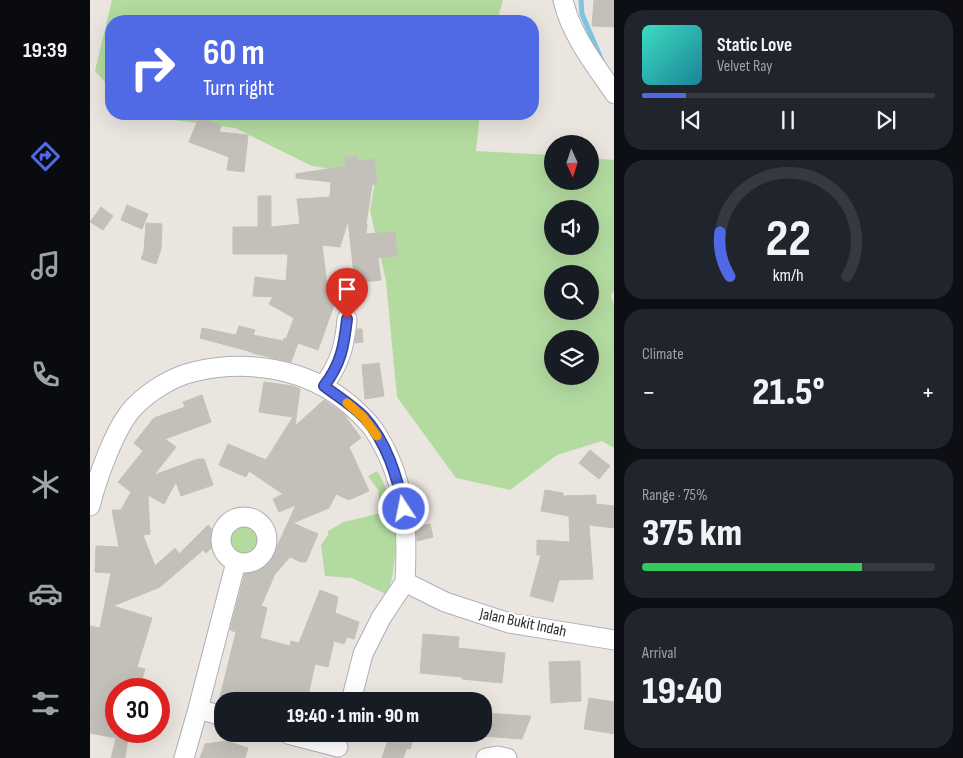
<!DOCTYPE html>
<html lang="en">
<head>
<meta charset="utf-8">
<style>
	:root { --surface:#171b24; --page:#20242c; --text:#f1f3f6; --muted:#9ea1a6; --line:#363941; --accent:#5069e5 }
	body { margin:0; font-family:"Sofia Sans Condensed",sans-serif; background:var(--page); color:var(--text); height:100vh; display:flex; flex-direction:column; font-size:19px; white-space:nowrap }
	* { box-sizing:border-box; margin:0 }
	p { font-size:16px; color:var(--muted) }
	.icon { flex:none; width:28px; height:28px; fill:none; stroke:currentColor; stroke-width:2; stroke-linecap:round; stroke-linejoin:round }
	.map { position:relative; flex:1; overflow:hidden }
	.side { display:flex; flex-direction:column; gap:10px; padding:10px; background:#0d0f14; width:349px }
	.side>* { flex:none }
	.guide { position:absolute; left:15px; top:15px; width:434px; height:105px; border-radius:20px; box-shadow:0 5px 20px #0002; background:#5069e5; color:#fff; overflow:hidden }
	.needle { width:32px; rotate:177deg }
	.buttons { position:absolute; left:454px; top:135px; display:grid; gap:10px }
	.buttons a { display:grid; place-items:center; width:55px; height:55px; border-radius:50%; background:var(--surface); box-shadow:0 5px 20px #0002; font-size:25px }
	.speed { position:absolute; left:15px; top:678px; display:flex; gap:10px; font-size:25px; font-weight:700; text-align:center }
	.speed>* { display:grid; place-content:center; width:65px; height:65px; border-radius:50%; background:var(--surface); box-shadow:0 5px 20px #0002; line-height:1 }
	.speed .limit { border:8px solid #d22; background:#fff; color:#111 }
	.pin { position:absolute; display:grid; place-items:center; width:42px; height:42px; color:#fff; margin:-51px -21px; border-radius:50% 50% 50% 0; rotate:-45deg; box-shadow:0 0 5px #0007 }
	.pin .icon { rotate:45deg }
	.me { position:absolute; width:55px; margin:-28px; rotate:349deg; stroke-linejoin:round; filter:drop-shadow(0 0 4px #0008) }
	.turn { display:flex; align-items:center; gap:18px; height:105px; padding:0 15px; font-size:22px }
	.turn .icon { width:65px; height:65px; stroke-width:2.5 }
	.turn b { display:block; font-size:35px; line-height:42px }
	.big { font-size:38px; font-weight:800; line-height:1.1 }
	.side .card { flex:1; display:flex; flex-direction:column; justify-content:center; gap:8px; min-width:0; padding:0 18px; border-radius:20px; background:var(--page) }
	.side .dial { align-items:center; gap:0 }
	.dial svg { height:130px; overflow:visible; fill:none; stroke:var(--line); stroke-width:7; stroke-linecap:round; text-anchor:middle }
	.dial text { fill:var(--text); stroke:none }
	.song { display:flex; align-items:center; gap:15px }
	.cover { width:60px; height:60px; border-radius:8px; background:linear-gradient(135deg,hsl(170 70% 55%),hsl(190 70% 35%)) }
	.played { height:5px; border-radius:2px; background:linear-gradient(90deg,var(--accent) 15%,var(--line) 15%) }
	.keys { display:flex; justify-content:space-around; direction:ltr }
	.heat { display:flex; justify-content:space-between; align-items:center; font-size:28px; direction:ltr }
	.charge { height:8px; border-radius:4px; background:linear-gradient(90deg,#34c759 75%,var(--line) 0) }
	.trip { position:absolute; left:124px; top:692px; width:278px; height:50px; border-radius:20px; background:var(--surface); box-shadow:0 5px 20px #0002; font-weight:800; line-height:50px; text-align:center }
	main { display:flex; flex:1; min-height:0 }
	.tab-bar { display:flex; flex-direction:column; width:90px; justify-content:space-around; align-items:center; background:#090b0e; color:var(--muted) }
	.tab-bar .icon { width:35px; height:35px }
	.tab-bar .on { color:var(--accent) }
	.tab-bar b { font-size:22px; color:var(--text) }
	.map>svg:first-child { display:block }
</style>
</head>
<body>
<main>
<nav class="tab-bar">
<b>19:39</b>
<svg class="icon on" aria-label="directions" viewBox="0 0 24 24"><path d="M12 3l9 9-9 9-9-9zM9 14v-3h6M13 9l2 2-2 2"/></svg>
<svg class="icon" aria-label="music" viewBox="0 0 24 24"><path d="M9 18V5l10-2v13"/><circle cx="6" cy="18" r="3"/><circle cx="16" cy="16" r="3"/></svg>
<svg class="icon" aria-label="phone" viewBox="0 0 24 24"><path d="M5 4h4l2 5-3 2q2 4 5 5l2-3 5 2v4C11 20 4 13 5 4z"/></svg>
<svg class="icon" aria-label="climate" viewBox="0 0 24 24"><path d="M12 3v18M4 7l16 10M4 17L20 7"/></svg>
<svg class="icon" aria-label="car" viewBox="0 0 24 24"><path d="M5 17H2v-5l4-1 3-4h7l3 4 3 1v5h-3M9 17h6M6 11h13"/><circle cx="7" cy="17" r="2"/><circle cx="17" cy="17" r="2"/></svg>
<svg class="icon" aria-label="filters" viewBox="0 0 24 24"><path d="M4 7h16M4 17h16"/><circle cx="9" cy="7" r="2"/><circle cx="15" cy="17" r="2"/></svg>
</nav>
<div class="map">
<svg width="525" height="758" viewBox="0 0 525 758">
	<rect width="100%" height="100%" fill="#eae5de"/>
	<path fill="#b3dba0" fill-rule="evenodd" d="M22 0H413L407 21H21V89L5 71Z
		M44 114H390L386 151 462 155V181H500V158L524 160 525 289 521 295 525 309 524 448 512 441 467 455 420 490 366 478 307 397 296 281 280 210 286 176 222 166 145 128 46 115ZM462 209H500V246H462ZM462 274H500V311H462ZM462 339H500V376H462Z
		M287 471C310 507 309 555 298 595L262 578 235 576 231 545 238 535V531L254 522 291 513 288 490 278 476Z
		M159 525C178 541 159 566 139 548L137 532 141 528Z"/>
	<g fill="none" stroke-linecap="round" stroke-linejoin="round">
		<path stroke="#7cc4e1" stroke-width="5" d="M491 0 492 14 512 61"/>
	</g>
	<path fill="#c3bfb9" stroke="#c6c1b7" d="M504 0H525V27L502 26Z
		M109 117 131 126 129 132 158 135 154 172 137 170 139 157 99 142Z
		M255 157H268V161L284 159 287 184 282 185 276 224H277L276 234 305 232 307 256 288 258 291 280 265 283 258 221 250 247 232 245 237 285 239 286 237 291 248 294 228 350 208 343 201 362 162 353V352L110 338 112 328 146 335 149 326 165 330 163 335 193 341 194 338 196 339 204 318 179 304 183 297 163 296 165 277 196 281 198 254H143V227H168V196H181V227L210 224 207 199 240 197 241 182 206 178V174L256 166Z
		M37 205 58 214 52 229 31 220Z
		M11 207 23 216 13 230 0 222Z
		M56 223 72 224 71 249 66 264 51 259 54 251Z
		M267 329H272L273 342 265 343Z
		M289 363 294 396 275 399 272 365Z
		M174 382 203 386 210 389 205 426 234 400 253 413 271 438 259 447 279 491 259 500 246 494 239 508 203 523 228 534 216 562H211L200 557 185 574 171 606 177 608 170 638 200 646 201 641 209 643 230 590 248 597 245 613 269 622 264 639 257 637 254 644 244 641 238 667 225 664 217 701H129L146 632 140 630 157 565 163 566 179 548 184 553 206 505 189 512 183 499 193 494 159 471 156 477 129 465 138 444 176 460 203 417 169 412Z
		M112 395 121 422 75 439 86 447 64 475 108 459H114L123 485 91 496 86 482 74 504 58 495 60 534 53 535 65 566 85 548 89 554 118 525 131 539 116 553 113 550 70 587 23 606 62 618 47 667 55 669 49 689H26V738L0 733V626L10 628 21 573 5 572 6 546 29 547 22 510H31L41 492 28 482 53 451 44 443 64 418 95 407 93 402Z
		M500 450 520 466 509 479 489 463Z
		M455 490 473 493V496L506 495V504L525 506V528L499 525 503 579 469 580 463 602 440 596 451 555H447V540L480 542 479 516 451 511Z
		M340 524 343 537 327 541 326 527Z
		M333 634 369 637 368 648 415 653 412 683 372 679V677L330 673Z
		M490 661 491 701 461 703 459 662Z
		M499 698 525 702V734L494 729Z
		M392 713 441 716 432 739 392 736Z
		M28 731H39L35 758H21Z
		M300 734H325L320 749 317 748 313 758H292Z
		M136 741 158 748 155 758H110L115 744Z"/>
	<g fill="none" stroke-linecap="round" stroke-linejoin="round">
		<defs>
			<path id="minor" d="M473 0C481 35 505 65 525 94
				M233 386C250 364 255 345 257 319
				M0 506C7 479 25 426 45 406 60 391 82 377 103 372 157 359 217 368 260 405 269 413 277 420 284 430 316 479 318 526 315 582
				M131 540a23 23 0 1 1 46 0a23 23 0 1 1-46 0Z
				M315 582 355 602 419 623 525 640
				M261 701 273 654 291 618 315 582
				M108 709 132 716
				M198 734 248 747
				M94 758 108 709 146 562
				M396 758 407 756 417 758"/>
		</defs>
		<use href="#minor" stroke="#aeafb9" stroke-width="21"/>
		<use href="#minor" stroke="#fff" stroke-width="19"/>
	</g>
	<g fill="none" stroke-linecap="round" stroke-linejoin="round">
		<defs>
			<path id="route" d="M257 319C254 346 251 364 234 386 247 396 262 405 274 417 297 442 307 477 314 509"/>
		</defs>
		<use href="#route" stroke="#344495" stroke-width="12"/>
		<use href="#route" stroke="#5069e5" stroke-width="9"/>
		<path stroke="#f59e0b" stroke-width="9" d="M257 403 273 417 287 436"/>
	</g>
	<g text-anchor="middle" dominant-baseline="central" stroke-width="4" stroke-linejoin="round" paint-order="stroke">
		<g font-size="16" fill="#2a2a2a" stroke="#fff">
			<text transform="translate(433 623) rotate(12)">Jalan Bukit Indah</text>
		</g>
	</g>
</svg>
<div class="buttons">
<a><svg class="needle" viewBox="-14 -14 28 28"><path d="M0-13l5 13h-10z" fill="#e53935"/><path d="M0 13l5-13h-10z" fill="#9ea1a6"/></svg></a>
<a><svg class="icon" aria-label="sound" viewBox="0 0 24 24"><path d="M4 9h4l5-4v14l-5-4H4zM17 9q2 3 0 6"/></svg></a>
<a><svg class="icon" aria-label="search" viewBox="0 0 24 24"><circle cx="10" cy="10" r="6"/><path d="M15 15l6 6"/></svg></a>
<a><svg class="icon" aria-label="layers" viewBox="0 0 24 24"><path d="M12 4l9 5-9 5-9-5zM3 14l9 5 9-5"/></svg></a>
</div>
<div class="speed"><div class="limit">30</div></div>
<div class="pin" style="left:257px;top:319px;background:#d93025"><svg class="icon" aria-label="arrive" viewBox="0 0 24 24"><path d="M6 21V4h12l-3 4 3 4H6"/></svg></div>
<svg class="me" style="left:314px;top:509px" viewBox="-20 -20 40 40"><circle r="17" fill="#5069e5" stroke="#fff" stroke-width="3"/><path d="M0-11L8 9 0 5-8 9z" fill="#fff"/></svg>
<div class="trip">19:40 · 1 min · 90 m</div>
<div class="guide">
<div class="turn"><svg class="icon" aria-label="right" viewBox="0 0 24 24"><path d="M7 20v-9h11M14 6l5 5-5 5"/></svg><div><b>60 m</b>Turn right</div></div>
</div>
</div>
<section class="side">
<div class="card">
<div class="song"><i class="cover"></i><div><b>Static Love</b><p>Velvet Ray</p></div></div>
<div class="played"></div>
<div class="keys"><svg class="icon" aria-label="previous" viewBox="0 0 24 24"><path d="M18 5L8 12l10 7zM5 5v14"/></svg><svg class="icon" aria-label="pause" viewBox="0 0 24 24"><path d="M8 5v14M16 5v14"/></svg><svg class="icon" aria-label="next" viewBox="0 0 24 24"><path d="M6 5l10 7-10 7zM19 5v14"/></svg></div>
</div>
<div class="card dial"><svg viewBox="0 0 100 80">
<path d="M14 69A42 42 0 1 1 86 69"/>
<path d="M14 69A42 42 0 0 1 8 42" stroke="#5069e5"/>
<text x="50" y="56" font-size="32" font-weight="700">22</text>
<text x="50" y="72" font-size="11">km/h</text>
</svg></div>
<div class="card"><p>Climate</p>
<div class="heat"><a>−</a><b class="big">21.5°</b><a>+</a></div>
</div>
<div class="card"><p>Range · 75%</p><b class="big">375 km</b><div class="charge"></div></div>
<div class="card"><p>Arrival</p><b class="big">19:40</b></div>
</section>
</main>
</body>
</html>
